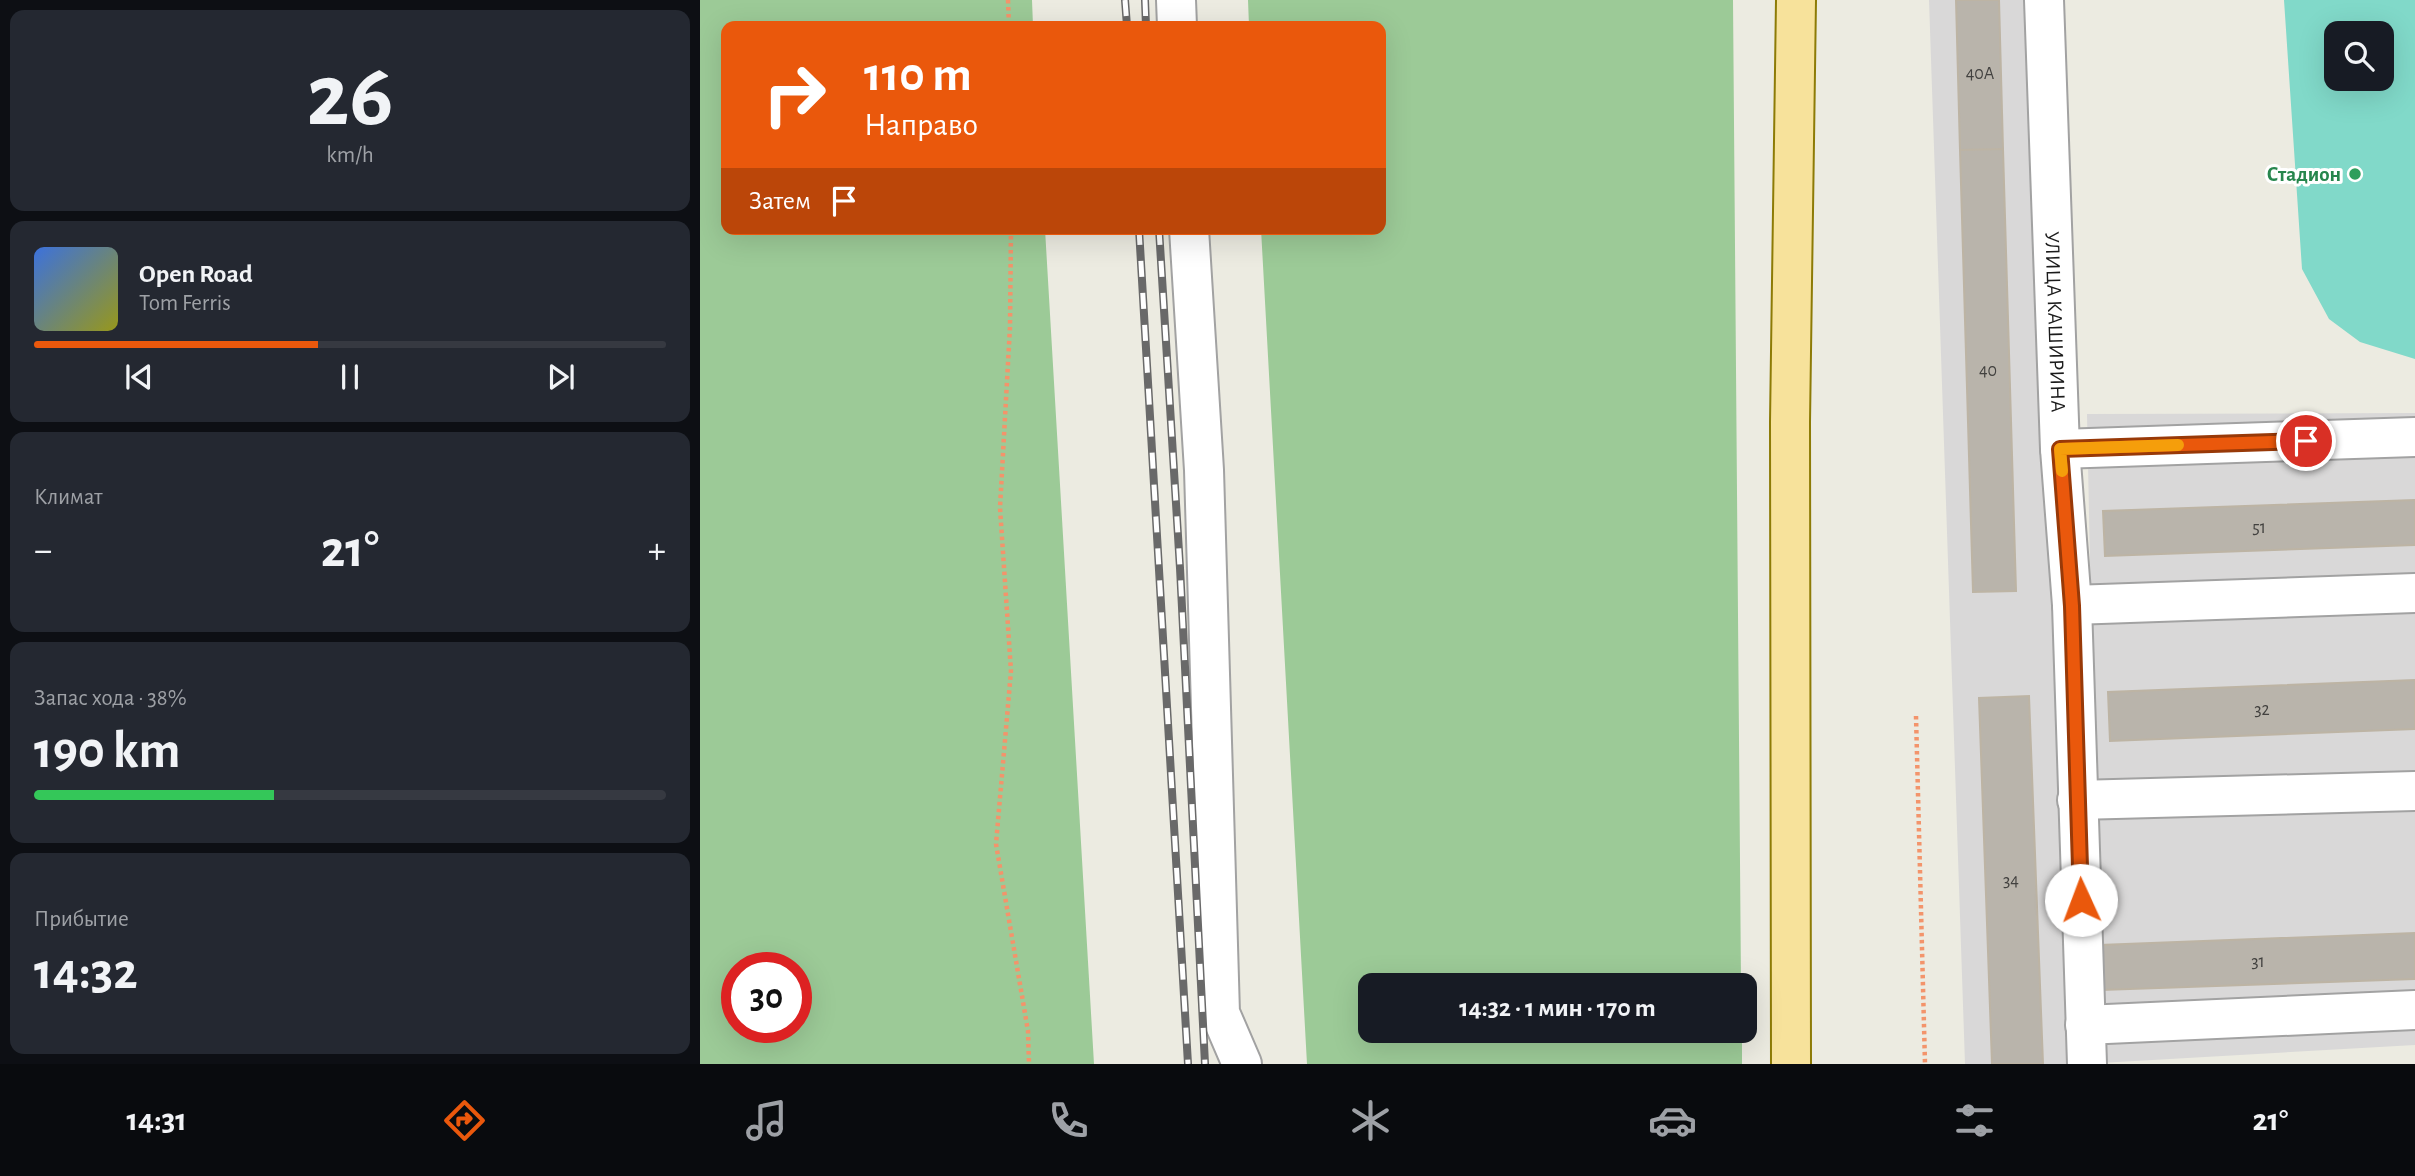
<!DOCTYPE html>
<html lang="ru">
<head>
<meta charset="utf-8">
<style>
	:root { --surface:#171b24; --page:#242831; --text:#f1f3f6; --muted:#9ea1a6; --line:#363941; --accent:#ea580c }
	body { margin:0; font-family:"Alegreya Sans",sans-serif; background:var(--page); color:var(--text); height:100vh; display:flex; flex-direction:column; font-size:26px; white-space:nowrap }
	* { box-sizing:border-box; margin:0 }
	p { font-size:23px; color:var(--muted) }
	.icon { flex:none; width:38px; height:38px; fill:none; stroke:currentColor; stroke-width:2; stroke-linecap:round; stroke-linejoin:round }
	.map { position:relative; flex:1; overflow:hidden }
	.drawer { display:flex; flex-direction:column; gap:10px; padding:10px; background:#0d0f14; width:700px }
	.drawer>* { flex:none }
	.banner { position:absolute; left:21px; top:21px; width:665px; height:214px; border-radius:14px; box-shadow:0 7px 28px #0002; background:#ea580c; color:#fff; overflow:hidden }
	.tools { position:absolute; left:1624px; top:21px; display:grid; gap:14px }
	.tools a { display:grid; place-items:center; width:70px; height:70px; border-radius:14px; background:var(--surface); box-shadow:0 7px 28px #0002; font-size:35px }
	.speed { position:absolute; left:21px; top:952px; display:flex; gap:14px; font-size:35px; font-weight:700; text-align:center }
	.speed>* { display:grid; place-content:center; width:91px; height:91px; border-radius:50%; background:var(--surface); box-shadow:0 7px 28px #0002; line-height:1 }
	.speed .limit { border:10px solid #d22; background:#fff; color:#111 }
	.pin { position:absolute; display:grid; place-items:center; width:60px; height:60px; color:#fff; margin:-30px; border:4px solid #fff; border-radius:50%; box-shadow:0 2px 7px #0007 }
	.me { position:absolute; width:77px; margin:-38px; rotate:358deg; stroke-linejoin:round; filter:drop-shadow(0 0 5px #0008) }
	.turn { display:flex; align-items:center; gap:24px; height:147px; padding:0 28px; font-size:32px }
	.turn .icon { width:91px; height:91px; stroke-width:2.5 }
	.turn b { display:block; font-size:49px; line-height:60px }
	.then { display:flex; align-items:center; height:66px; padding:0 28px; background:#0003; gap:14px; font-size:26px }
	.big { font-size:52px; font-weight:700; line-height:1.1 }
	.drawer .widget { flex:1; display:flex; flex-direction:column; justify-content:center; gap:10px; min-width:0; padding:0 24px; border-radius:14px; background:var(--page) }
	.drawer .dial { align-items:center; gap:0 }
	.dial b { font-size:91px; line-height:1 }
	.song { display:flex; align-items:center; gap:21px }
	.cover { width:84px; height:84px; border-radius:10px; background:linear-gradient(135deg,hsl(220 70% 55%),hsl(60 70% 35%)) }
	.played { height:7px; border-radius:4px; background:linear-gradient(90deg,var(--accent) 45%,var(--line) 45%) }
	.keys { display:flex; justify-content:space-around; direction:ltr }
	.heat { display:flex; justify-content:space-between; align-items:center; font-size:38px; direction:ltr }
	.charge { height:10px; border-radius:5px; background:linear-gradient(90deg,#34c759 38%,var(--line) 0) }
	.trip { position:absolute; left:658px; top:973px; width:399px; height:70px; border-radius:14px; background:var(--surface); box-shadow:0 7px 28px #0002; font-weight:700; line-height:70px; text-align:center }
	.tabs { display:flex; height:112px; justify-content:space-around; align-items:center; background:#090b0e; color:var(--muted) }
	.tabs .icon { width:49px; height:49px }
	.tabs .active { color:var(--accent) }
	.tabs b { font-size:32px; color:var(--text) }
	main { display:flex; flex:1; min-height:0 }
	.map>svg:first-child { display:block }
</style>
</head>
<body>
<main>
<section class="drawer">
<div class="widget dial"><b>26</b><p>km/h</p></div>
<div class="widget">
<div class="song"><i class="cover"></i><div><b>Open Road</b><p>Tom Ferris</p></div></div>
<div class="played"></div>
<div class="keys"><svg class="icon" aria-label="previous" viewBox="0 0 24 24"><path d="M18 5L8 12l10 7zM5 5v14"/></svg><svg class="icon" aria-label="pause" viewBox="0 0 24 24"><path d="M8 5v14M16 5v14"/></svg><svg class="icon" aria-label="next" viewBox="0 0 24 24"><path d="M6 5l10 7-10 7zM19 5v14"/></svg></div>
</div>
<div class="widget"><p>Климат</p>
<div class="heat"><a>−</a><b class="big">21°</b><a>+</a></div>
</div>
<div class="widget"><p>Запас хода · 38%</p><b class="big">190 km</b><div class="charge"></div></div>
<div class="widget"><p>Прибытие</p><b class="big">14:32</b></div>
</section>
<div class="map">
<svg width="1715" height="1064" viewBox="0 0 1715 1064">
	<rect width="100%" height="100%" fill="#ecebe1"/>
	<path fill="#d9d8d8" d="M1229 0H1330L1368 1064H1265Z
		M1715 413V1045L1400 1063 1387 414Z"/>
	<path fill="#9cca97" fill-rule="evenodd" d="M0 0H332L333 26H26V229H345L394 1064H0ZM37 968H96V1027H37Z
		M548 0H1033L1041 985H670V1031H1042V1064H607L561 229H681V26H549Z"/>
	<path fill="#81d9c9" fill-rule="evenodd" d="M1584 0H1715V359L1660 342 1629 319 1602 269ZM1636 33H1682V79H1636Z"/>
	<path fill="#b9b4ab" stroke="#bdb4a4" stroke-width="2" d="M1256 0H1299L1303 149 1260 150Z
		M1303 149 1316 591 1273 592 1260 150Z
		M1715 500V545L1405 556 1403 511Z
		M1715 680V729L1410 741 1408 692Z
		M1329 696 1343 1064H1292L1279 698Z
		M1715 933V979L1402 990 1400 945Z"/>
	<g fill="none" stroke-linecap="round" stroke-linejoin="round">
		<defs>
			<g id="minor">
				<path d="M476 0 477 26"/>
				<path id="s1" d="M1344 0 1360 449 1372 605 1387 1064"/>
				<path d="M489 229 504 470 520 1013 542 1064"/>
				<path d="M1360 449 1715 437"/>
				<path d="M1372 605 1715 593"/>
				<path d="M1377 800 1715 791"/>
				<path d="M1385 1025 1715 1010"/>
			</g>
			<path id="major" d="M1091 1064 1090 422 1096 0"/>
		</defs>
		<use href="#minor" stroke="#a2a2a2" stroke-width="42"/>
		<use href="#major" stroke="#8d7b06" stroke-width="42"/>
		<path stroke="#f3946b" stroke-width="4.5" stroke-dasharray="3.5 3.5" stroke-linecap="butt" d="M308 0 309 26
			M311 229 310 327 300 508 311 671 296 844 328 1031 329 1064
			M1216 716 1225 1064"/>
		<use href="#minor" stroke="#fff" stroke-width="38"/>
		<use href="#major" stroke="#f7e29b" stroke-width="38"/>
		<defs>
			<path id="rail" d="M425 0 427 26
				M445 0 446 26
				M439 229 488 1064
				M459 229 480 568 505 1064"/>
		</defs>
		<use href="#rail" stroke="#696969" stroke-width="8"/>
		<use href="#rail" stroke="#fff" stroke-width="5" stroke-dasharray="16" stroke-linecap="butt"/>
	</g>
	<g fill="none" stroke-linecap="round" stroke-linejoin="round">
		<defs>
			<path id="route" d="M1381 900 1372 606 1360 449 1606 441"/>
		</defs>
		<use href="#route" stroke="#983908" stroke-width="18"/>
		<use href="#route" stroke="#ea580c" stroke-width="12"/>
		<path stroke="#f59e0b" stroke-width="12" d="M1362 471 1360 449 1478 445"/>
	</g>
	<circle fill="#2e9e5b" stroke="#fff" stroke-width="2.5" cx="1655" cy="174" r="7"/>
	<g text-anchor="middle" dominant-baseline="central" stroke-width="6" stroke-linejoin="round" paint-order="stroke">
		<g font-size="18" fill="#42413f">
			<text x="1280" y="74">40А</text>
			<text x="1288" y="371">40</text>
			<text x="1559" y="528">51</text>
			<text x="1562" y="710">32</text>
			<text x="1311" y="881">34</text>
			<text x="1558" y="962">31</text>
		</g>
		<g font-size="21" font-weight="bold" fill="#27864d" stroke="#fff" text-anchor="end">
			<text x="1641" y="174">Стадион</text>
		</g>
		<g font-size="21" fill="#1b1b1b" stroke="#fff">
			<text stroke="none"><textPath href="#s1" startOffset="322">УЛИЦА КАШИРИНА</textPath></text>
		</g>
	</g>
</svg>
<div class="tools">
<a><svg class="icon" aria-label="search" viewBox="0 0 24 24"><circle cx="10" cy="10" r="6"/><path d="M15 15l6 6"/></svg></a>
</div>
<div class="speed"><div class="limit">30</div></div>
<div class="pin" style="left:1606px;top:441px;background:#d93025"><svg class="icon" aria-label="arrive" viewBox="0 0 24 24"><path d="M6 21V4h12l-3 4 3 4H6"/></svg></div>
<svg class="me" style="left:1381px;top:900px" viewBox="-20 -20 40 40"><circle r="19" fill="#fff"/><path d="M0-13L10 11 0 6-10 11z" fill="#ea580c"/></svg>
<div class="trip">14:32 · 1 мин · 170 m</div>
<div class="banner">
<div class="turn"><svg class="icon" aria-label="right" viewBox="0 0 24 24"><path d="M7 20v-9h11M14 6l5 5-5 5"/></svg><div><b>110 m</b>Направо</div></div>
<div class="then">Затем<svg class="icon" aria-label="arrive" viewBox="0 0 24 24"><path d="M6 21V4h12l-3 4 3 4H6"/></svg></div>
</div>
</div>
</main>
<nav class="tabs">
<b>14:31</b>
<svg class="icon active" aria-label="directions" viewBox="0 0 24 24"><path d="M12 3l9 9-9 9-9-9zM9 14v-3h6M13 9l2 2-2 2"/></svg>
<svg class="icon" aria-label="music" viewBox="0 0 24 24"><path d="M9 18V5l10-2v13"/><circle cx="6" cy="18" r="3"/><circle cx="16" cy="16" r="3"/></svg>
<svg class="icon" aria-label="phone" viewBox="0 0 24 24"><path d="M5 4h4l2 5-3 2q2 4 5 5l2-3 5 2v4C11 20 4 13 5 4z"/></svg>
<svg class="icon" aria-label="climate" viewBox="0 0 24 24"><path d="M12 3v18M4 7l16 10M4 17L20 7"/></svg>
<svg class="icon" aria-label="car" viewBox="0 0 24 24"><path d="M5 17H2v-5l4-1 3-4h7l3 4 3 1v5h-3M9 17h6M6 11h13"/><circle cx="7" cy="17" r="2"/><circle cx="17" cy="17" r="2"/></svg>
<svg class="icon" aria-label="filters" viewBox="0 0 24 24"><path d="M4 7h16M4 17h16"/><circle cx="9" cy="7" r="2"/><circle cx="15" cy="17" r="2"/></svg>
<b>21°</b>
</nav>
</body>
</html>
